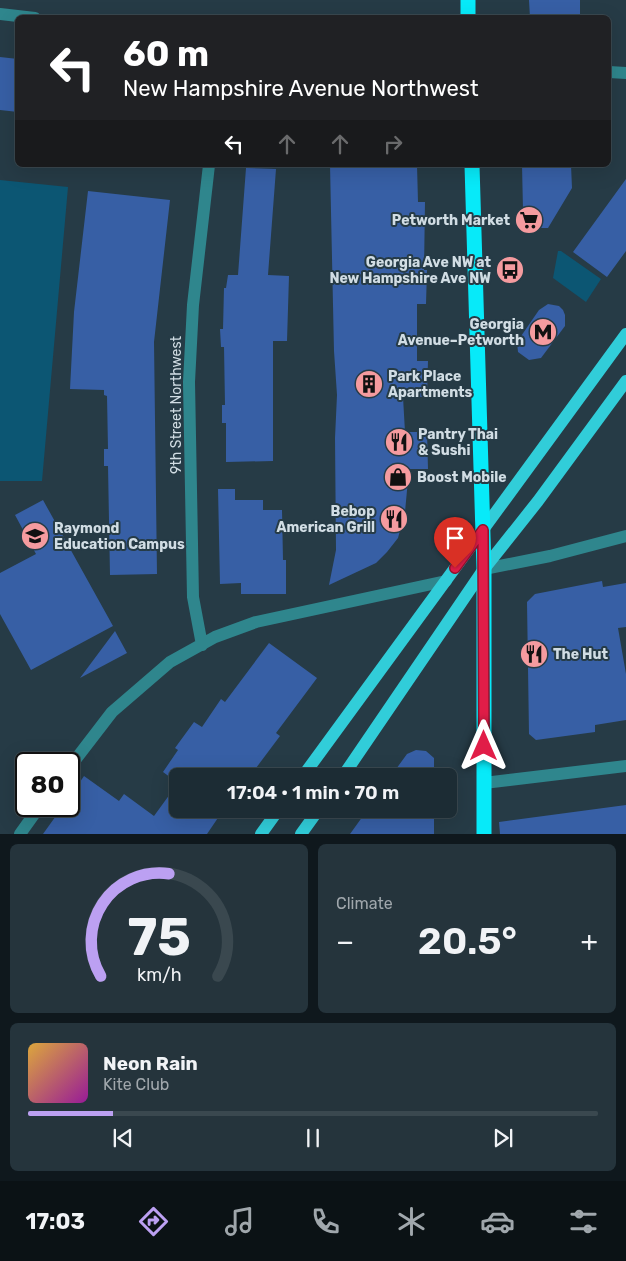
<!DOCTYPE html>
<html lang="en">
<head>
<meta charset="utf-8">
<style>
	:root { --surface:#1c2c34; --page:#25343c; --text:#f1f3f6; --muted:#a0a7ac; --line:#3a484f; --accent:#bca0f2 }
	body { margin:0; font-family:Rubik,sans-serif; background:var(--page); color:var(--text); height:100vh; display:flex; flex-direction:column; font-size:19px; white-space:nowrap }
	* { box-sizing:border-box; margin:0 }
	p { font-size:16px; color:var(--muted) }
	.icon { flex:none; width:28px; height:28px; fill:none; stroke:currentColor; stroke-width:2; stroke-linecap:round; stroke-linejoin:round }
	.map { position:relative; height:834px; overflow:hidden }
	.details { display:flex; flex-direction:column; gap:10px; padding:10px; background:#0f181d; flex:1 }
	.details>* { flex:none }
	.hud { position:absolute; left:15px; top:15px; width:596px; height:152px; border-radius:8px; box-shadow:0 5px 20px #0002,0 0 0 1px var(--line); background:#202124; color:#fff; overflow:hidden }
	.speed { position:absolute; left:15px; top:752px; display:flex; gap:10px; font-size:25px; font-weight:700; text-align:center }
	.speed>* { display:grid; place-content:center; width:65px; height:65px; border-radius:50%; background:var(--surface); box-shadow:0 5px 20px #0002,0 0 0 1px var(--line); line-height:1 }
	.speed .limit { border:2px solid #111; border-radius:8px; background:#fff; color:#111 }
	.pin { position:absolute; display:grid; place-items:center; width:42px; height:42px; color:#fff; margin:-51px -21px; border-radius:50% 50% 50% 0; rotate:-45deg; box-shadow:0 0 5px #0007 }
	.pin .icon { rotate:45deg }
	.me { position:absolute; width:55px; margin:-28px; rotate:0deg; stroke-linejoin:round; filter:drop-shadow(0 0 4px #0008) }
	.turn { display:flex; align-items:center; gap:18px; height:105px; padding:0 25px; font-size:22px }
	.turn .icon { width:65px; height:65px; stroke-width:2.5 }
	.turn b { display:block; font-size:35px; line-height:42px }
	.lanes { display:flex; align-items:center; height:48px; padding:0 25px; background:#0003; justify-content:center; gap:25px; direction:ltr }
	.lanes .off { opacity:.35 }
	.big { font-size:38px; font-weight:600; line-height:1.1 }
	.details .card { flex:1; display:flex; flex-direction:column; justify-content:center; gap:8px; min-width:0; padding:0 18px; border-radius:8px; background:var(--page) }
	.details .dial { align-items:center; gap:0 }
	.dial svg { height:130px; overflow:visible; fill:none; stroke:var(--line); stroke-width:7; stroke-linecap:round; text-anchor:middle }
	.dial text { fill:var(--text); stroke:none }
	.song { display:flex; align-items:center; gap:15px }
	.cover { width:60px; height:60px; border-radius:8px; background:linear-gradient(135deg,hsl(40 70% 55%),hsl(300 70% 35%)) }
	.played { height:5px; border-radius:2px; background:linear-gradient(90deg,var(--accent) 15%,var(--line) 15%) }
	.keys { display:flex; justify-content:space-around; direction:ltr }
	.heat { display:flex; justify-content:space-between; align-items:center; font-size:28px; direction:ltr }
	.details .tiles { flex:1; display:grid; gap:10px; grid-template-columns:1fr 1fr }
	.card:last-child { grid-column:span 2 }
	.trip { position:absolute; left:169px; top:768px; width:288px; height:50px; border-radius:8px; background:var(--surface); box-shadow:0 5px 20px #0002,0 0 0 1px var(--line); font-weight:600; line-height:50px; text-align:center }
	.tab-bar { display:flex; height:80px; justify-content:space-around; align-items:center; background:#0b1215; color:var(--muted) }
	.tab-bar .icon { width:35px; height:35px }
	.tab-bar .active { color:var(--accent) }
	.tab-bar b { font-size:22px; color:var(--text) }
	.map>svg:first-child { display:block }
</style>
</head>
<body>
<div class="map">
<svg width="626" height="834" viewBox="0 0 626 834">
	<rect width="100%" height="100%" fill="#263b46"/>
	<path fill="#0c5673" d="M0 180 68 187 42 481H0Z
		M558 251H561L601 279 586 302 553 278Z"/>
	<path fill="#375fa5" d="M529 0H580V18H530Z
		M0 57 18 59V112L0 110Z
		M330 165H417L418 202H425L424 270H427L426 304H417V361H428L427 397H403L405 432H427L428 469H409L405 512 398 538 387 552 376 563 329 585 336 550 335 438 337 395 334 351Z
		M522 165H571L572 188 548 228H521L520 210H523Z
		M246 168 276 169 268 275 289 276 287 341H273V461L226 462V423H222V405H225L224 347H221L220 329H223L224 288H226L228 275H238Z
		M626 179V251L607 277 573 252Z
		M88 191 170 200 154 342 157 574 110 575 108 466H104V449H108L107 396 104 395V390L70 389 74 312Z
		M548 304 559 306 563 310 565 315V326L541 358 529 360 518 352 517 342 539 310Z
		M218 489H235V500H263V510H282L283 560H286V594H241V583L220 584Z
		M43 500 113 626 31 670 0 614V573L36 554 15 515Z
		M602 581 603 587 626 583V627L618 628 626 674V720L595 725V732L536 740 529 734 527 602 535 594Z
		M115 631 127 653 80 678Z
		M269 643 317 678 276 733 280 736 250 776H178V783L163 772 178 750 175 748 194 722 202 727 221 699 225 702Z
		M416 750 426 751 434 758V776H391L407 754Z
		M84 776 119 801 124 794 154 816 178 783V809H224L207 834H43L63 806H69V798Z
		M626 805V834H500L499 822Z
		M368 809H434V834H350Z"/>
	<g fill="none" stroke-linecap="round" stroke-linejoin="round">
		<path stroke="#2f868d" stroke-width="12" d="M0 14 35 18
			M609 72 626 73
			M484 569 550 556 626 536
			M202 645 193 597 189 382 193 305 209 165
			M69 768 112 712 170 662 215 637 256 622 446 581
			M484 783 626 766
			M20 834 40 806"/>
		<path stroke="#31cdd9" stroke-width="12" d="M303 776 626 334
			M343 776 484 569 538 501 626 381
			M261 834 279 809
			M301 834 319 809"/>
		<path stroke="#07eaf9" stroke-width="15" d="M468 0V18
			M472 165 484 569V834"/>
	</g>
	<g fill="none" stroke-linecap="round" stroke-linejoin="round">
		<defs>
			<path id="route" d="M455 568 483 530 484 746"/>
		</defs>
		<use href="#route" stroke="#92132f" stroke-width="12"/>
		<use href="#route" stroke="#e11d48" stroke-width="9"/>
	</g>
	<defs>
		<symbol id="supermarket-disc" viewBox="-11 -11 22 22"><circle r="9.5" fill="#f59b9f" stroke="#263b46"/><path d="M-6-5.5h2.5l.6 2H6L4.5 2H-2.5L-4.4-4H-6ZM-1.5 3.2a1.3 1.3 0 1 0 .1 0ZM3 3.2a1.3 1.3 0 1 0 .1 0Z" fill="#111"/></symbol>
		<symbol id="bus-disc" viewBox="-11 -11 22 22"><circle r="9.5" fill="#f59b9f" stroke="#263b46"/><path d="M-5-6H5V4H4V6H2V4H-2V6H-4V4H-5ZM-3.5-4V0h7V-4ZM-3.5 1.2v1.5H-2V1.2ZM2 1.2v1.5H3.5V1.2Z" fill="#111"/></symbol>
		<symbol id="metro-disc" viewBox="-11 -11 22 22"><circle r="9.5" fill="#f59b9f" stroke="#263b46"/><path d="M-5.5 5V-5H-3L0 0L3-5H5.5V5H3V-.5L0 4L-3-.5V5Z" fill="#111"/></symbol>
		<symbol id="building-disc" viewBox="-11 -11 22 22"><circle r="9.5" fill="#f59b9f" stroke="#263b46"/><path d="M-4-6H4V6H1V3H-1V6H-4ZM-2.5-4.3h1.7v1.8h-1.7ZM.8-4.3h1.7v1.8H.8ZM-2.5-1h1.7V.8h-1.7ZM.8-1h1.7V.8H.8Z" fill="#111"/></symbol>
		<symbol id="restaurant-disc" viewBox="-11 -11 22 22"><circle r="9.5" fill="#f59b9f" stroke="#263b46"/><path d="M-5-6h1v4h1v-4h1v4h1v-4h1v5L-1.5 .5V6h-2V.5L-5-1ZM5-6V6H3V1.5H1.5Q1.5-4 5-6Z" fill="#111"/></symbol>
		<symbol id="shop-disc" viewBox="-11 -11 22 22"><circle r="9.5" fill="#f59b9f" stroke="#263b46"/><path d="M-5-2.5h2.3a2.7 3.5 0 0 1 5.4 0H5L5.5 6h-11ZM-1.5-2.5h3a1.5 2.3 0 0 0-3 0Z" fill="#111"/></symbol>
		<symbol id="school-disc" viewBox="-11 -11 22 22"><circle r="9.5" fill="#f59b9f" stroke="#263b46"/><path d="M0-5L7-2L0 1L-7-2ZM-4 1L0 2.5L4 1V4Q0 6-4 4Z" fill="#111"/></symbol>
	</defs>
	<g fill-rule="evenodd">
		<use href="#supermarket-disc" x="513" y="204" width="32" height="32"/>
		<use href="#bus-disc" x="494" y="254" width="32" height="32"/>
		<use href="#metro-disc" x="527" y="316" width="32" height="32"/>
		<use href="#building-disc" x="353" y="368" width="32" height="32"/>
		<use href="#restaurant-disc" x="383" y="426" width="32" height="32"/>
		<use href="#shop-disc" x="382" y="461" width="32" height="32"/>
		<use href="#restaurant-disc" x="378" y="503" width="32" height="32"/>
		<use href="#school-disc" x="19" y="520" width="32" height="32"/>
		<use href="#restaurant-disc" x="518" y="638" width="32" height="32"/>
	</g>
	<g text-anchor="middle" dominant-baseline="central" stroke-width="4" stroke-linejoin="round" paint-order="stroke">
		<g font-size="14" font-weight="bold" fill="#d1dde4" stroke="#263b46" text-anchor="start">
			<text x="510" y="220" text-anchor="end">Petworth Market</text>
			<text x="491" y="262" text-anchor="end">Georgia Ave NW at<tspan x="491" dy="16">New Hampshire Ave NW</tspan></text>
			<text x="524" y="324" text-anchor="end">Georgia<tspan x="524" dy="16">Avenue–Petworth</tspan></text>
			<text x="388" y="376">Park Place<tspan x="388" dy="16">Apartments</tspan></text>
			<text x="418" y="434">Pantry Thai<tspan x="418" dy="16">&amp; Sushi</tspan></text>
			<text x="417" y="477">Boost Mobile</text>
			<text x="375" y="511" text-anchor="end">Bebop<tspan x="375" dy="16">American Grill</tspan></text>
			<text x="54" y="528">Raymond<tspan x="54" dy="16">Education Campus</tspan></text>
			<text x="553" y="654">The Hut</text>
		</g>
		<g font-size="14" fill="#d1dde4" stroke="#263b46">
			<text transform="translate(176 405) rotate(-90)">9th Street Northwest</text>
		</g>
	</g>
</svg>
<div class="speed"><div class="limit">80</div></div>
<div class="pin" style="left:455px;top:568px;background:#d93025"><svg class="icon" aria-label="arrive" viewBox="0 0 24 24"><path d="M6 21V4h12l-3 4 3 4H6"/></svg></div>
<svg class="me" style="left:484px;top:746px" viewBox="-20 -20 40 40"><path d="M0-17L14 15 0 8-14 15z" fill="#e11d48" stroke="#fff" stroke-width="4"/></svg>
<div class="trip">17:04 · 1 min · 70 m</div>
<div class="hud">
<div class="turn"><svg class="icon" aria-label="left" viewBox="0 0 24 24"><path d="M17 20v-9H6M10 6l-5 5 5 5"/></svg><div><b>60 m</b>New Hampshire Avenue Northwest</div></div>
<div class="lanes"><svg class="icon" aria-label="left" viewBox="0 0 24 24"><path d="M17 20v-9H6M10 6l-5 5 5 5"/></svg><svg class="icon off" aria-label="ahead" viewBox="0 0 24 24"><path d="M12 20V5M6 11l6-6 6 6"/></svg><svg class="icon off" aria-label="ahead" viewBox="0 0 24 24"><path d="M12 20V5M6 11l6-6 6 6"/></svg><svg class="icon off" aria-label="right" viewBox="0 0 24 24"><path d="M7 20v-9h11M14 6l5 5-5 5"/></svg></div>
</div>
</div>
<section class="details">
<div class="tiles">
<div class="card dial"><svg viewBox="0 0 100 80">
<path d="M14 69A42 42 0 1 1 86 69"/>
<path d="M14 69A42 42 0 0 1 56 6" stroke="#bca0f2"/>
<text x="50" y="56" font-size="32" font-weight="700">75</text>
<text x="50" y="72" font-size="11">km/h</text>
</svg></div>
<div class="card"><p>Climate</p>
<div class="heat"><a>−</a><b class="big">20.5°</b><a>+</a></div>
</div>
<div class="card">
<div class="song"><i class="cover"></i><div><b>Neon Rain</b><p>Kite Club</p></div></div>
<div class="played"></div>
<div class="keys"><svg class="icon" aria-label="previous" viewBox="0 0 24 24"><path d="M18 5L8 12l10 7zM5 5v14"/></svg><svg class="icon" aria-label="pause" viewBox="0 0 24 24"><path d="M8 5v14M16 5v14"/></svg><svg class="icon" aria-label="next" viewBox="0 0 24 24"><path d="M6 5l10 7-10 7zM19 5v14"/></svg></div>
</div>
</div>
</section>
<nav class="tab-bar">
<b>17:03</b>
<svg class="icon active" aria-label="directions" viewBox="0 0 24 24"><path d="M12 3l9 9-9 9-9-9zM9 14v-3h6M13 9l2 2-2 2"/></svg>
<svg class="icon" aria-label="music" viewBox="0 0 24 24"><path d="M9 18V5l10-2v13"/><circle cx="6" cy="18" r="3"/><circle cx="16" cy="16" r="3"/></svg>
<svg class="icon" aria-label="phone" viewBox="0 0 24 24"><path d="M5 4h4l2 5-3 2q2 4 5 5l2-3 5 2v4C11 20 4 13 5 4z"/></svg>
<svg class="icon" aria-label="climate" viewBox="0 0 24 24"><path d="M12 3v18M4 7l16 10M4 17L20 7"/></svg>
<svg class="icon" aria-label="car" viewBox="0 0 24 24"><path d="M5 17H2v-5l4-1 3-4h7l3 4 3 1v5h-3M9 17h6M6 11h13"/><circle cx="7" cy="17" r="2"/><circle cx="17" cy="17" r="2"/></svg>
<svg class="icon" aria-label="filters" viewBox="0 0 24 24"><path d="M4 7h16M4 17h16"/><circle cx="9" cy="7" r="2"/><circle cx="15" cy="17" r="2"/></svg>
</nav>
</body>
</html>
